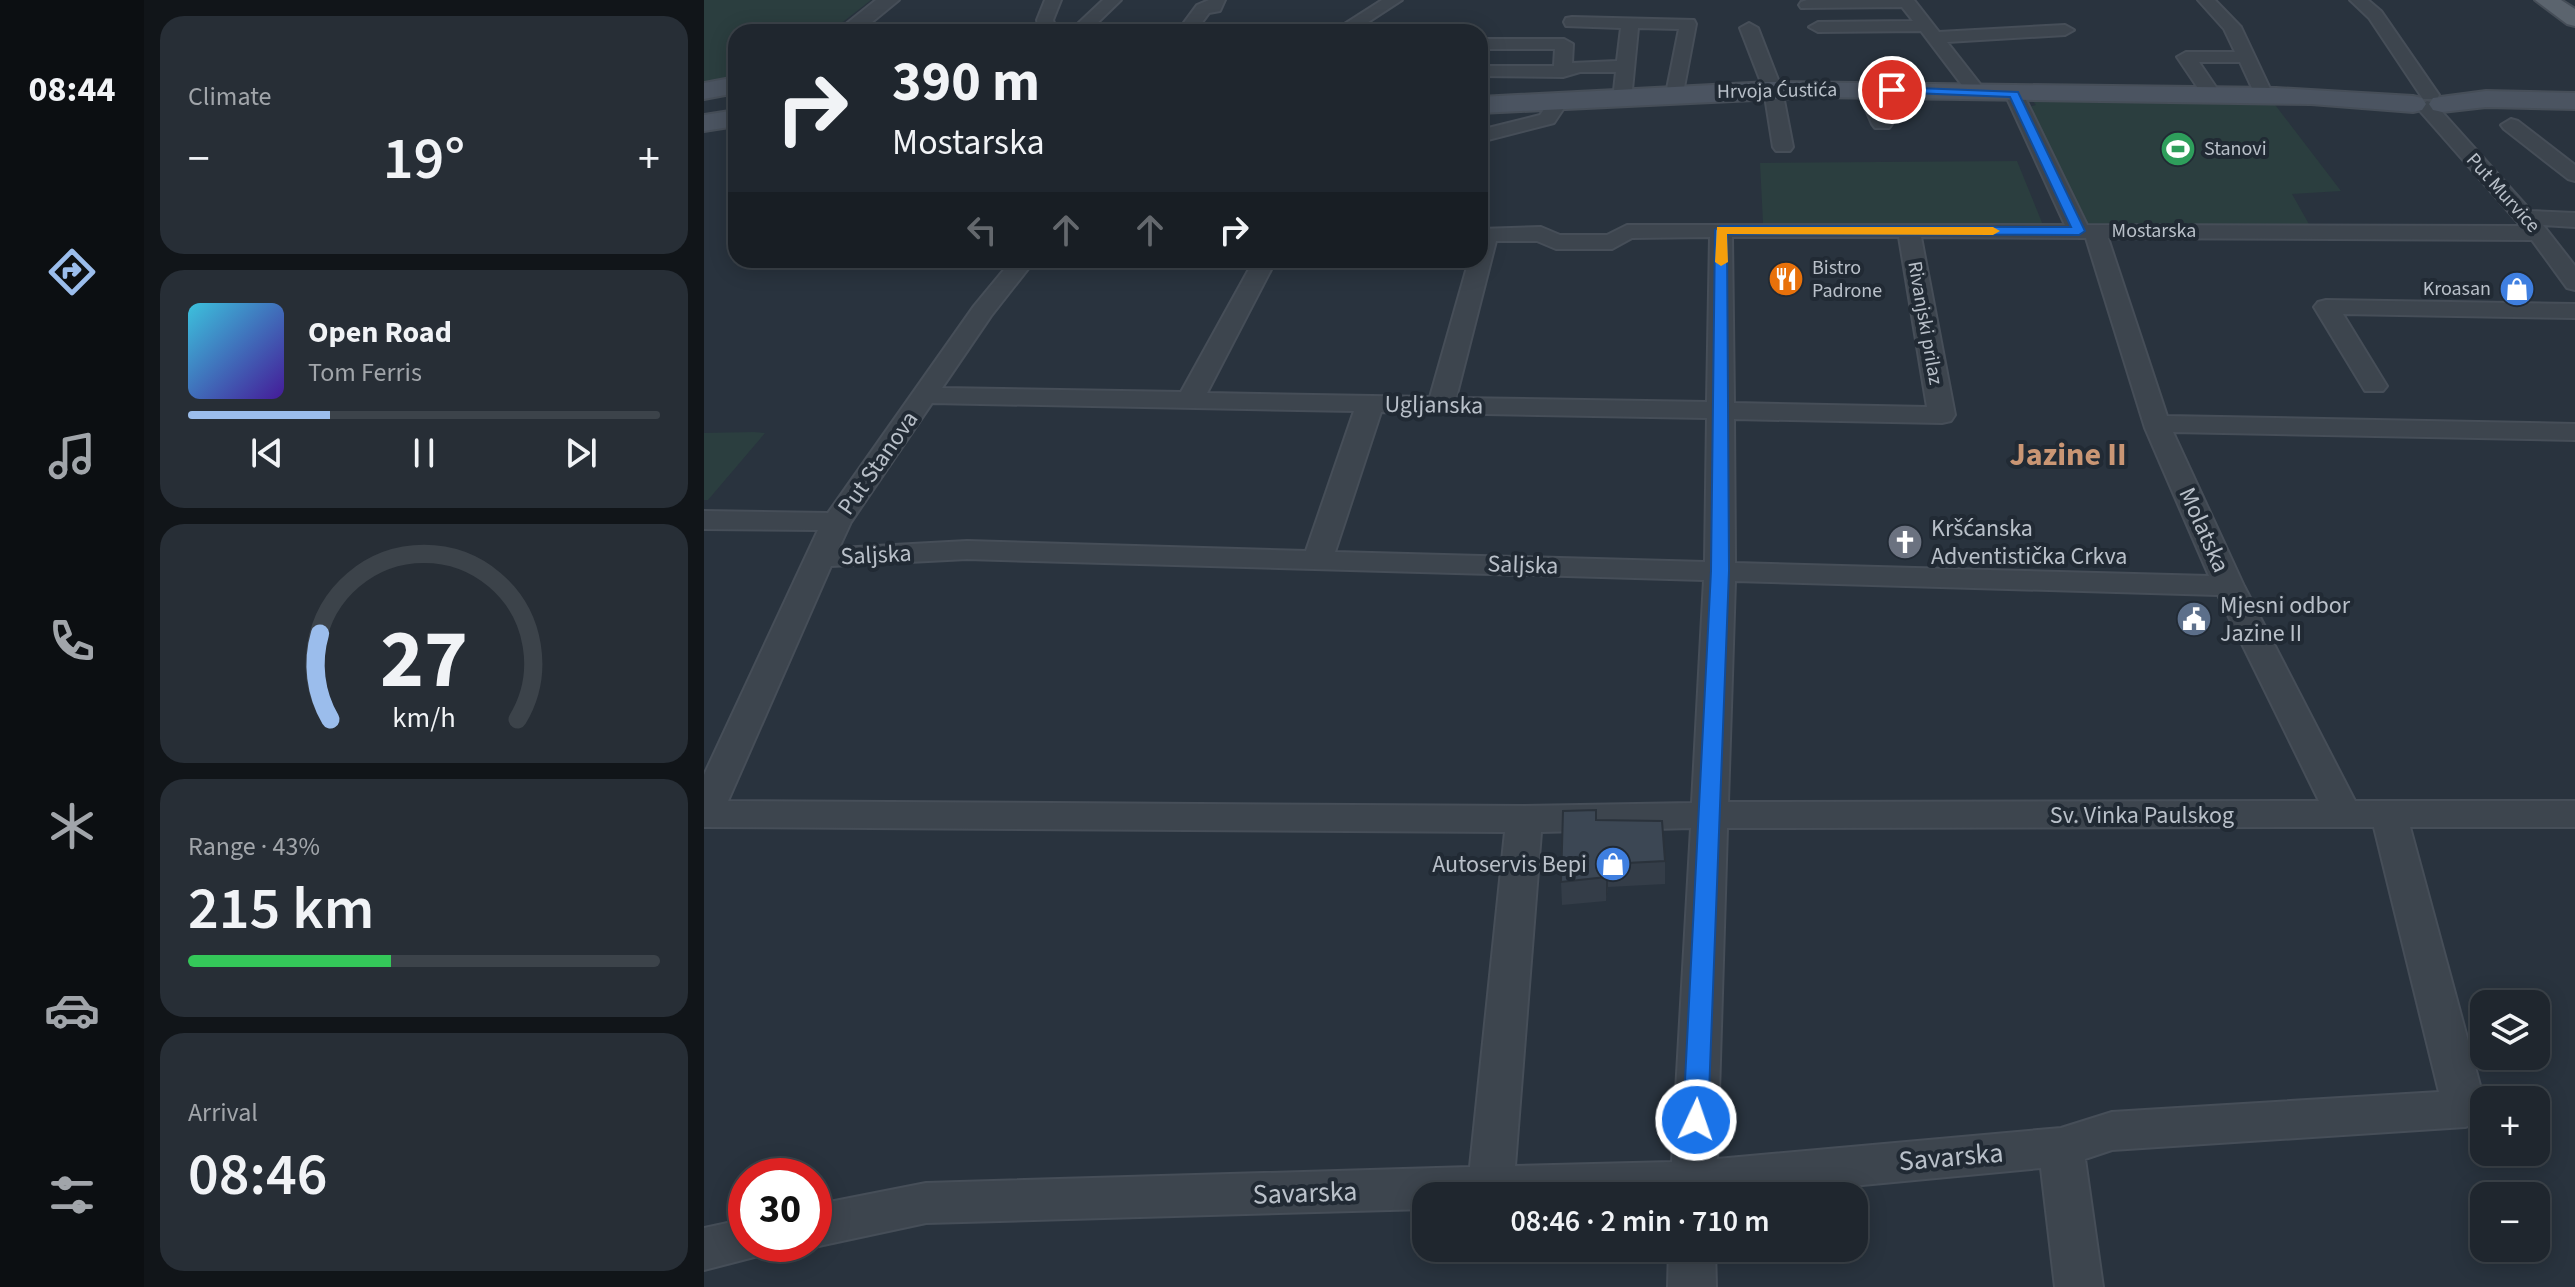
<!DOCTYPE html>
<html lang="en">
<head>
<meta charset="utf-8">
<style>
	:root { --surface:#1f262e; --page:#272e36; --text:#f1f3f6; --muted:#a1a5aa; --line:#3c434a; --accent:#9bbdec }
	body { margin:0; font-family:"Source Sans 3",sans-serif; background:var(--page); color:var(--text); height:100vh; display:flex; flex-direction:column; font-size:30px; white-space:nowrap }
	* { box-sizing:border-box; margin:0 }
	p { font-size:26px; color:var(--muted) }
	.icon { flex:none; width:44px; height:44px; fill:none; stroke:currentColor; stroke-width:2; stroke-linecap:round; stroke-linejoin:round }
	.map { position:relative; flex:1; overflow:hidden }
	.drawer { display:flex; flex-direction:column; gap:16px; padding:16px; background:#111519; width:560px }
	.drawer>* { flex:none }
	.banner { position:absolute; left:24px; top:24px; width:760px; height:244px; border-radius:24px; box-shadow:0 4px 20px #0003,0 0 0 2px var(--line); background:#1f262e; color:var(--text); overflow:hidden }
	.controls { position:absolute; left:1766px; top:990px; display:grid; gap:16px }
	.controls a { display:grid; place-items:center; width:80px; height:80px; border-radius:16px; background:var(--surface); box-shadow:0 4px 20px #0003,0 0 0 2px var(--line); font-size:40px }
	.speed { position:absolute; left:24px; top:1158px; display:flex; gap:16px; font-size:40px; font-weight:700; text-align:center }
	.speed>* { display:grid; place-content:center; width:104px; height:104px; border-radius:50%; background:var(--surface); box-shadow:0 4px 20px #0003,0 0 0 2px var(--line); line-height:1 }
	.speed .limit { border:12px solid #d22; background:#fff; color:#111 }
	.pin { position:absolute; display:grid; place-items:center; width:68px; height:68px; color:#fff; margin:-34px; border:4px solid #fff; border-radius:50%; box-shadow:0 2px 8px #0007 }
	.me { position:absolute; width:88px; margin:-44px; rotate:3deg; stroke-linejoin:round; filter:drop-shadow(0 0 6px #0008) }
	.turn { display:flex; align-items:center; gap:28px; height:168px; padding:0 32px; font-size:36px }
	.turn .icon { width:104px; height:104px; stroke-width:2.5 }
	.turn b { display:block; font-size:56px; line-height:68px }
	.lanes { display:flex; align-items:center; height:76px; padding:0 32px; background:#0003; justify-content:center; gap:40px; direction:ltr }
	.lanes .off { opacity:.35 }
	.big { font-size:60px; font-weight:600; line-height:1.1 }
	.drawer .card { flex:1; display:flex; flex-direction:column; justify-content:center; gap:12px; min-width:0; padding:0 28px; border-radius:24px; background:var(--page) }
	.drawer .dial { align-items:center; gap:0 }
	.dial svg { height:208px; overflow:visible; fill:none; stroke:var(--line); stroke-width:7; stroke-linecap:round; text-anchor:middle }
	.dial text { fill:var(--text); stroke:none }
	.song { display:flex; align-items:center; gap:24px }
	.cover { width:96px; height:96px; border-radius:12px; background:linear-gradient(135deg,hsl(190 70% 55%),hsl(260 70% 35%)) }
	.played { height:8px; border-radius:4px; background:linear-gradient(90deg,var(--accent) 30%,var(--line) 30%) }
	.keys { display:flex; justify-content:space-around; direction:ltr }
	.heat { display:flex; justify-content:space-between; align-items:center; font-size:44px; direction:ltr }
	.charge { height:12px; border-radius:6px; background:linear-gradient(90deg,#34c759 43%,var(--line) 0) }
	.trip { position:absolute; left:708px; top:1182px; width:456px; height:80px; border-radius:24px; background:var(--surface); box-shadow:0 4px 20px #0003,0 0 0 2px var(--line); font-weight:600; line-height:80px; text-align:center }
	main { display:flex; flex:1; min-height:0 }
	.tabs { display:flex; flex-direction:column; width:144px; justify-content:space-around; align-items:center; background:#0c0f12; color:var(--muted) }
	.tabs .icon { width:56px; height:56px }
	.tabs .active { color:var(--accent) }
	.tabs b { font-size:36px; color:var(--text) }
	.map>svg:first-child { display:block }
</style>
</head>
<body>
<main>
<nav class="tabs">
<b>08:44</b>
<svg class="icon active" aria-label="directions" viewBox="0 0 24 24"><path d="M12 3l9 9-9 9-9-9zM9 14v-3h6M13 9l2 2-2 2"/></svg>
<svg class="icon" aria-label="music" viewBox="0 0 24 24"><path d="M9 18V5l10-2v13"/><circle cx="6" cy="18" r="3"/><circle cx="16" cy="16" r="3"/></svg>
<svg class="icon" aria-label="phone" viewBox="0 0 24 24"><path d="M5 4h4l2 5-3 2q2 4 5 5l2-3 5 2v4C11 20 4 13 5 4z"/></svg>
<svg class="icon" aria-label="climate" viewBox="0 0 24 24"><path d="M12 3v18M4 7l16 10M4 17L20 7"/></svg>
<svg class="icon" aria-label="car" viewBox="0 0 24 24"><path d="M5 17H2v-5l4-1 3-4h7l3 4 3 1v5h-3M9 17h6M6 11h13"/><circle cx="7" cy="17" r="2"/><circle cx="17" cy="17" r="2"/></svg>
<svg class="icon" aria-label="filters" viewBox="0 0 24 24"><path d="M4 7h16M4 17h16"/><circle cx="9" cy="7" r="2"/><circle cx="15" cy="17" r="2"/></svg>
</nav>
<section class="drawer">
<div class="card"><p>Climate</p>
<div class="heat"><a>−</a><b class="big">19°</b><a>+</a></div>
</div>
<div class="card">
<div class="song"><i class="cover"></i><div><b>Open Road</b><p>Tom Ferris</p></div></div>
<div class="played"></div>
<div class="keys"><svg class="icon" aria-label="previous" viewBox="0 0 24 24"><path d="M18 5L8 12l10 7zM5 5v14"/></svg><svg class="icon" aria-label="pause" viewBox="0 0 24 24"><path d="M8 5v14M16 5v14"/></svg><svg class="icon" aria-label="next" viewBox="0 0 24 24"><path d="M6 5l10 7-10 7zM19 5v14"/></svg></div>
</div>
<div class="card dial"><svg viewBox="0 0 100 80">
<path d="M14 69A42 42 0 1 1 86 69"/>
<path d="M14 69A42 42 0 0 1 10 36" stroke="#9bbdec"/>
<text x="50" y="56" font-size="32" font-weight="700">27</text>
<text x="50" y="72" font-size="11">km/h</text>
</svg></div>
<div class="card"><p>Range · 43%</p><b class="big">215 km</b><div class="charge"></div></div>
<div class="card"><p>Arrival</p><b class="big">08:46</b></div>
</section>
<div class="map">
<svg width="1871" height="1287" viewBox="0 0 1871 1287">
	<rect width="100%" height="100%" fill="#29333e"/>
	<path fill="#2b3e3f" d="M0 0H167L126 32H32V81L0 85Z
		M1327 99 1569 102 1637 191 1588 194 1606 226 1379 225 1325 107 1332 105Z
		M1313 161 1339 225 1059 223 1056 163Z
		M50 432 61 433 4 500H0V433Z"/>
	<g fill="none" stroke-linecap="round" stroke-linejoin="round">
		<defs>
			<path id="minor" d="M341 0H357L349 20 353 32H335L333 20Z
				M399 0H417L384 32H365Z
				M505 0H521L516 11 505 13 491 32H473L493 5Z
				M678 0H698L649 32H628Z
				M1103 0H1210L1235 32 1361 25 1370 30 1361 35 1243 42 1283 93 1274 99 1267 97 1217 31 1114 32 1105 27 1114 22 1209 21 1198 7 1097 8 1095 5 1097 2Z
				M1494 0H1511L1537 27 1570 97 1568 101H1554L1536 62H1495L1518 96 1509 102 1502 100 1473 57 1482 52H1531L1520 29Z
				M1646 0H1664L1677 11 1735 95 1733 99H1719L1665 18Z
				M868 17 990 20 992 24 978 98H964L962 94 975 29 934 28 927 100 918 106 909 100 912 72H876L859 77 776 76V66H850L851 49H776V39H860L869 44 868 63 913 61 917 28 862 26 860 22 862 18Z
				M1045 23 1054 28 1078 90 1089 147 1086 151H1072L1069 147 1060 90 1036 28Z
				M1162 83 1171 89 1188 124 1185 128H1171L1168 124 1153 89Z
				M1310 88 1319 94 1383 225 1817 226 1716 111 1714 107 1723 101 1730 103 1827 211 1871 213V227L1839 225 1871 266V290L1863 288 1828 240 1404 238 1463 416 1871 424V440L1469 432 1540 586 1651 801H1871V827H1706L1780 1100 1776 1122 1761 1127 1408 1150 1381 1159 1399 1287H1351L1337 1168 1042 1196H722V1209L222 1223 110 1247 102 1244H110V1205L222 1183 766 1167 801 832 0 827V775L114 530 0 529V511L124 513 270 306 308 260H331L287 316 238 388 477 392 550 260H572L503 393 726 397 765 260H776V229L837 227 856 235H903L923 225H1361L1301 94ZM1006 237 1003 402 752 398 792 241H833L852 249H908L928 238ZM1028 237H1195L1223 407 1030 403ZM1217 237 1382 238 1441 428 1505 576 1031 563 1030 419 1238 423 1247 421 1251 415ZM228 403 650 411 602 551 263 541 135 548 147 522ZM677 412 1003 418 1001 562 631 552ZM263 559 1000 580 988 803 820 806 24 801 127 566ZM1031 581 1514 595 1615 801 1024 802ZM1634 827H1670L1735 1092 1408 1112 1357 1128 1013 1159 1023 828ZM987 828 968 1162 811 1166 837 832Z
				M853 99 862 105 850 123 776 142V130L836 115 846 101Z
				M1807 119 1814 121 1871 165V181L1864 179 1800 129 1797 125Z
				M1622 300 1871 304V318L1639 314 1683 386 1679 391H1661L1610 307 1614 302Z
				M42 1219V1244H63L58 1255 0 1270V1228Z
				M965 1248H1011L1012 1287H964Z"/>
			<path id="tertiary" d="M172 0H195L156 32H132Z"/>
			<path id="secondary" d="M32 77V93L0 99V83Z
				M1066 82 1572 88 1709 96 1718 98 1722 104 1718 110 1709 112 1607 104 1112 97 776 113V97Z
				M1782 91 1871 93V109L1782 107 1738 112 1729 110 1725 104 1729 98Z
				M32 110V126L0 131V115Z"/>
			<path id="primary" d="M1831 0H1857L1871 9V26L1863 24Z"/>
		</defs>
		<use href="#minor" stroke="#464e58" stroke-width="4"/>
		<use href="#tertiary" stroke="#464e58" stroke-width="4"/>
		<use href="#secondary" stroke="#464e58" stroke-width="4"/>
		<use href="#primary" stroke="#464e58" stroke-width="4"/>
		<use href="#minor" fill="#3d454e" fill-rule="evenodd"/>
		<use href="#tertiary" fill="#3d454e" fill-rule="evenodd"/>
		<use href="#secondary" fill="#4b5461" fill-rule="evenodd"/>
		<use href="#primary" fill="#5b646e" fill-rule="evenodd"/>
	</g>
	<path fill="#343d48" d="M892 820 961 861V884L904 887 902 901 858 905 857 882Z"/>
	<path fill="#2a323b" d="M904 864V887L902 901V877Z"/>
	<path fill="#3c4754" stroke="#2a323b" stroke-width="2" d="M892 810V820L958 821 961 861 904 864 902 877 857 882 859 811Z"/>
	<path fill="#1a73e8" stroke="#114b97" stroke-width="2" d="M1188 87 1314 92 1381 231 1375 235 1023 234 1025 571 1004 1120 1000 1127 992 1130 983 1127 979 1120 1007 571 1011 230 1017 226 1367 227 1306 97 1184 92V88Z"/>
	<path fill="#f59e0b" d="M1013 227H1289L1296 231 1289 235 1023 234 1024 262 1017 266 1011 262Z"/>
	<defs>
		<symbol id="stadium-disc" viewBox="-11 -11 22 22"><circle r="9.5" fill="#2e9e5b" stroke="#212a34"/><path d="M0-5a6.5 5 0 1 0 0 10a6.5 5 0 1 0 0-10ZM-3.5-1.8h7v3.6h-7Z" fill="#fff"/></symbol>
		<symbol id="restaurant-disc" viewBox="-11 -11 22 22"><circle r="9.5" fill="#e8710a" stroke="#212a34"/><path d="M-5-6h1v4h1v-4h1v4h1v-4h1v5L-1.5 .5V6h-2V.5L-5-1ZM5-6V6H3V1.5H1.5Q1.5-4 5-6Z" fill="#fff"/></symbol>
		<symbol id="shop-disc" viewBox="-11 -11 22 22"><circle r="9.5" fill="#3f7fe0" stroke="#212a34"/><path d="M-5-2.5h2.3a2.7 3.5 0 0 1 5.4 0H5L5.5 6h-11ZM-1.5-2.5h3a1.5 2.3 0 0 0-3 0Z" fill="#fff"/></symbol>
		<symbol id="church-disc" viewBox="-11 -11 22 22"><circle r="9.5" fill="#6b7280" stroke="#212a34"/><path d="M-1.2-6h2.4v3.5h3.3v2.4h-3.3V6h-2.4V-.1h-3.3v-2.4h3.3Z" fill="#fff"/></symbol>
		<symbol id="civic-disc" viewBox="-11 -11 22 22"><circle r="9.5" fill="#5c6f8a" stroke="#212a34"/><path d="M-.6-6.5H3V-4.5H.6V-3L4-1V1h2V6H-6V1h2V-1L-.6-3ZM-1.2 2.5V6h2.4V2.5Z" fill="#fff"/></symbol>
	</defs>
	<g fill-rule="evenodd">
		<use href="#stadium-disc" x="1454" y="129" width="40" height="40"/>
		<use href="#restaurant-disc" x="1062" y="259" width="40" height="40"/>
		<use href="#shop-disc" x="1793" y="269" width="40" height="40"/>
		<use href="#church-disc" x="1181" y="522" width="40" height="40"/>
		<use href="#civic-disc" x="1470" y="599" width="40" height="40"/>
		<use href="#shop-disc" x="889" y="844" width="40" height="40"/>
	</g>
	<g text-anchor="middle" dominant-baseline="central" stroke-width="8" stroke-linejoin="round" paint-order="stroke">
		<g font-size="20" fill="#b9c0c9" stroke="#212a34">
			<text transform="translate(1073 91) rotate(-1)">Hrvoja Ćustića</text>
			<text transform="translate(1799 193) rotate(48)">Put Murvice</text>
			<text x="1450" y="231">Mostarska</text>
			<text transform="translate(1221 323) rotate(80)">Rivanjski prilaz</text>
		</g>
		<g font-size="20" fill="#b9c0c9" stroke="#212a34" text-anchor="start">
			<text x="1500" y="149">Stanovi</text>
			<text x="1108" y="268">Bistro<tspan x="1108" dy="23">Padrone</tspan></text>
			<text x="1787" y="289" text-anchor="end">Kroasan</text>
		</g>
		<g font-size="24" fill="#b9c0c9" stroke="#212a34">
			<text transform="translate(730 405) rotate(1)">Ugljanska</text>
			<text transform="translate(174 463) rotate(-55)">Put Stanova</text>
			<text transform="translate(1500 530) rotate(66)">Molatska</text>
			<text transform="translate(172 555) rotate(-3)">Saljska</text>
			<text transform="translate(819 565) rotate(2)">Saljska</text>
			<text x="1438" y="815">Sv. Vinka Paulskog</text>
		</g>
		<g font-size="24" fill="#b9c0c9" stroke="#212a34" text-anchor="start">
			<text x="1227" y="528">Kršćanska<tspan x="1227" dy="28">Adventistička Crkva</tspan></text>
			<text x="1516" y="605">Mjesni odbor<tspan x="1516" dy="28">Jazine II</tspan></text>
			<text x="883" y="864" text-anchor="end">Autoservis Bepi</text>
		</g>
		<g font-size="28" fill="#b9c0c9" stroke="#212a34">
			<text transform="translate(1247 1157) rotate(-5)">Savarska</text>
			<text transform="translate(601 1193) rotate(-2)">Savarska</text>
		</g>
		<g font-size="32" font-weight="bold" fill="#ca9674" stroke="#212a34">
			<text x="1364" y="455">Jazine II</text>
		</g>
	</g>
</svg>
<div class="controls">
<a><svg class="icon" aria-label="layers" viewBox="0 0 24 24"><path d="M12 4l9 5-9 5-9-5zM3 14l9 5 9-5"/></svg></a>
<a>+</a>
<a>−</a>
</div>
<div class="speed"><div class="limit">30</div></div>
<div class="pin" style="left:1188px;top:90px;background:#d93025"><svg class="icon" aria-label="arrive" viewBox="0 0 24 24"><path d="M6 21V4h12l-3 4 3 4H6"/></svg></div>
<svg class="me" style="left:992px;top:1120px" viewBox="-20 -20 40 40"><circle r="17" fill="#1a73e8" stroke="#fff" stroke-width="3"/><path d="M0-11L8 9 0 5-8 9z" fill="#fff"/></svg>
<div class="trip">08:46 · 2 min · 710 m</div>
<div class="banner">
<div class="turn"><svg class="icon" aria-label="right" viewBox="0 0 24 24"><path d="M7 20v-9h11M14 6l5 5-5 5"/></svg><div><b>390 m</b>Mostarska</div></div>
<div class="lanes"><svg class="icon off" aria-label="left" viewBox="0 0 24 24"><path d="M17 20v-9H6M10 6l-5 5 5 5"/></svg><svg class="icon off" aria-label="ahead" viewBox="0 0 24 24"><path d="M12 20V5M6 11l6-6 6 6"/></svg><svg class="icon off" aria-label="ahead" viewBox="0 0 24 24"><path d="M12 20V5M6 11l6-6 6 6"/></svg><svg class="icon" aria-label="right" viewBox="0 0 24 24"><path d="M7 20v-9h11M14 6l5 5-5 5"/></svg></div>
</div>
</div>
</main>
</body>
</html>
